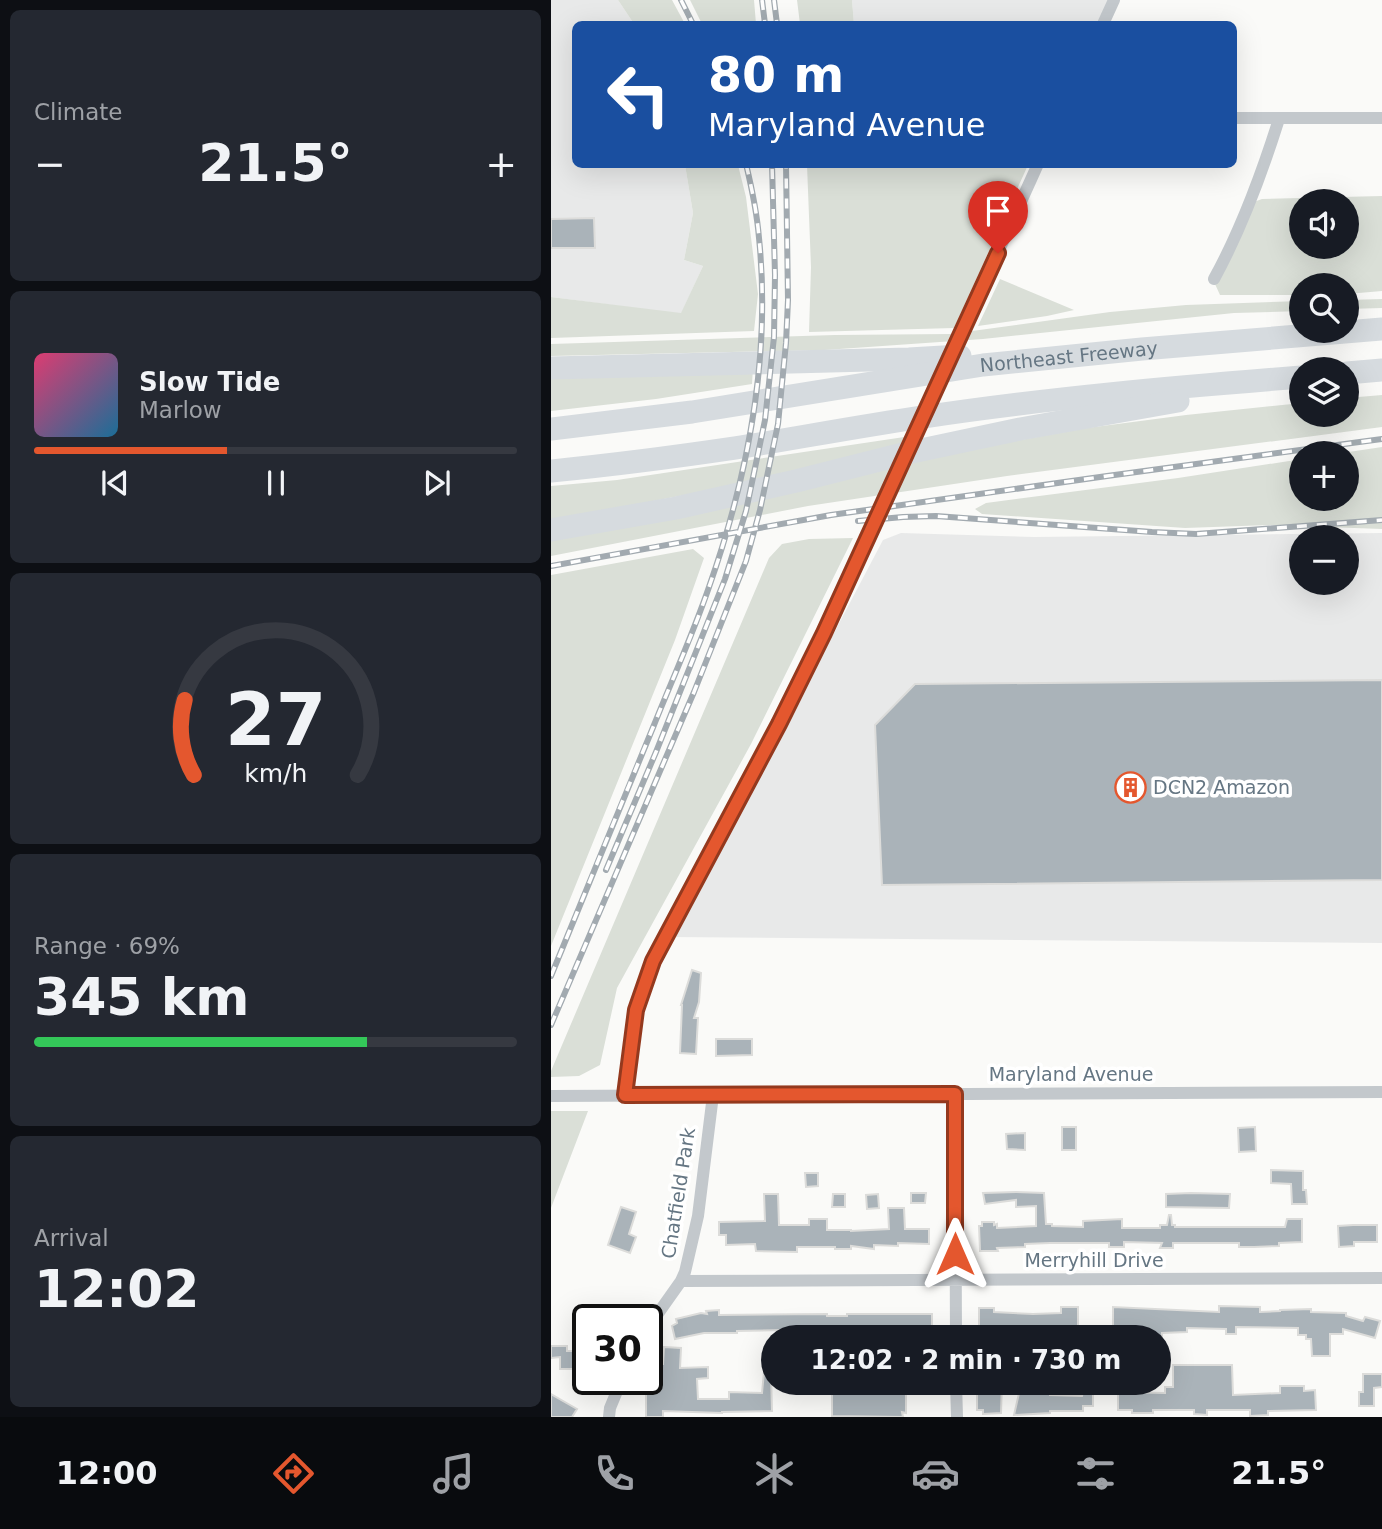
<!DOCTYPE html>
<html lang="en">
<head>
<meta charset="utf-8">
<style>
	:root { --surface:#171b24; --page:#242831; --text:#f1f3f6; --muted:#9ea1a6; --line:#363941; --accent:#e4572e }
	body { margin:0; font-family:"DejaVu Sans",sans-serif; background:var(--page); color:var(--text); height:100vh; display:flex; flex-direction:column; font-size:26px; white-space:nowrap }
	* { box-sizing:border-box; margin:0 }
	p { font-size:23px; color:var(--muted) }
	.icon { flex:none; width:38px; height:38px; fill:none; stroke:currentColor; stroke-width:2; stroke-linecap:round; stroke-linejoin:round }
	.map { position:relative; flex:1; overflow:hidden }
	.sheet { display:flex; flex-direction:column; gap:10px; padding:10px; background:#0d0f14; width:551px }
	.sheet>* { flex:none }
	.guide { position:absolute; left:21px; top:21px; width:665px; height:147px; border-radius:10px; box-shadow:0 7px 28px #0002; background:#1a4fa0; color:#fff; overflow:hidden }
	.controls { position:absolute; left:738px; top:189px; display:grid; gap:14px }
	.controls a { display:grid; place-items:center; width:70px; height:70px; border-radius:50%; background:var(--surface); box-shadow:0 7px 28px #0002; font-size:35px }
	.speed { position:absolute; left:21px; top:1304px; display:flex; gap:14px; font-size:35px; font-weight:700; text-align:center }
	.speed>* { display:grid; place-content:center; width:91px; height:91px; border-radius:50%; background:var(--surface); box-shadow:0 7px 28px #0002; line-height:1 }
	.speed .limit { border:4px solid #111; border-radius:10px; background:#fff; color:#111 }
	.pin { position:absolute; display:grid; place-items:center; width:60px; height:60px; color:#fff; margin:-72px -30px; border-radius:50% 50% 50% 0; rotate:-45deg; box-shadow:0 0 7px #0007 }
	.pin .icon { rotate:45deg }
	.me { position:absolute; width:77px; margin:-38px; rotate:0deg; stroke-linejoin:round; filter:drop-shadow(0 0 5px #0008) }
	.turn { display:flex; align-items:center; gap:24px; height:147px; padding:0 21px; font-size:32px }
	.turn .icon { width:91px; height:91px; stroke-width:2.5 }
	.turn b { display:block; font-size:49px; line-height:60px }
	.big { font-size:52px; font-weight:800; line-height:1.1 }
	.sheet .widget { flex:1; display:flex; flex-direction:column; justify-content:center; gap:10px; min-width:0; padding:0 24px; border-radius:10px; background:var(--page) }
	.sheet .dial { align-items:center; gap:0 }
	.dial svg { height:182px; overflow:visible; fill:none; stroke:var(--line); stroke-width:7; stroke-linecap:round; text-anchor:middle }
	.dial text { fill:var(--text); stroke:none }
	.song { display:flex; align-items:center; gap:21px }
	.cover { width:84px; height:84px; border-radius:10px; background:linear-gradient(135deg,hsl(340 70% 55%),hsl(200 70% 35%)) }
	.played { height:7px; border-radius:4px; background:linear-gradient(90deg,var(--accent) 40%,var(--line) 40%) }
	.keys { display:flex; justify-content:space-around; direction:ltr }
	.heat { display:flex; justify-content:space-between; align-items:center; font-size:38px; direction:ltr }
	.charge { height:10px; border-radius:5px; background:linear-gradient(90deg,#34c759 69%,var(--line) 0) }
	.trip { position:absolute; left:210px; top:1325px; width:410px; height:70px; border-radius:35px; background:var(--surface); box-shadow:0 7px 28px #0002; font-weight:800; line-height:70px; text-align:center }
	.menu { display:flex; height:112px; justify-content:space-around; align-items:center; background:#090b0e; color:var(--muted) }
	.menu .icon { width:49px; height:49px }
	.menu .active { color:var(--accent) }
	.menu b { font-size:32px; color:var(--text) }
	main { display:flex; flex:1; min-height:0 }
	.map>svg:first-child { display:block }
</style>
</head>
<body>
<main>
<section class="sheet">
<div class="widget"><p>Climate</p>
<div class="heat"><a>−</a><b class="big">21.5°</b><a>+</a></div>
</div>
<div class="widget">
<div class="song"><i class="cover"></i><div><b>Slow Tide</b><p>Marlow</p></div></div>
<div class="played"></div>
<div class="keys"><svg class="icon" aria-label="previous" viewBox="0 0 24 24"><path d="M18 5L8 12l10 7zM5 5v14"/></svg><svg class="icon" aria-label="pause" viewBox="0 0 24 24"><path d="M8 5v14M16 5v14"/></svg><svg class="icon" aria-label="next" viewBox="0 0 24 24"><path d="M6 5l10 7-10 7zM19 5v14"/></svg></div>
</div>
<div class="widget dial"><svg viewBox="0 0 100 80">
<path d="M14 69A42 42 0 1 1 86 69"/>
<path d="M14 69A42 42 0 0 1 10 36" stroke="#e4572e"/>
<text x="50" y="56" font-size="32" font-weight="700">27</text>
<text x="50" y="72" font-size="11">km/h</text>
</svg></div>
<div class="widget"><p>Range · 69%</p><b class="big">345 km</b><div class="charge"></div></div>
<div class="widget"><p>Arrival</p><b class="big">12:02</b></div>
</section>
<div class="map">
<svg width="831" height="1417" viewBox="0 0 831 1417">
	<rect width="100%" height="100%" fill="#fafaf8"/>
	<path fill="#e8e9e9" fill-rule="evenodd" d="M0 0H67L83 24H24V164L134 165 142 213 133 260 152 266 130 314 0 297Z
		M301 0H565L554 24H303Z
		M350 533 483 537 831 533V943L120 937 235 724 332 540ZM751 537H796V583H751Z"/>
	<path fill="#dadfd7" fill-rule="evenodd" d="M67 0H121L134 24H83Z
		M139 0H203L205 24H151Z
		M246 0H301L303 24H249Z
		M134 165H187L195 197 207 294 203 331 0 338V297L130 313 152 266 133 260 142 213Z
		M256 165V164L477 165 403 328 258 332 260 267Z
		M831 196V291L796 294V285H751V295H669L664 284 700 203 711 199ZM751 201H796V247H751Z
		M449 279 523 310 496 316 427 326Z
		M831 299V308L796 309V300Z
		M751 301V311L683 313 432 339 274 350 0 356V344L284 335 399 334 559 312 635 305Z
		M202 368 201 384 105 399 0 411V374Z
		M831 395V427L456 476 257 506 0 556V538L436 446 536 428 635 415 751 403V415H796V398Z
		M360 436 361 444 216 479 0 521V486L66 480Z
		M831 447V529L719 525 634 528 431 514 424 509 435 503 627 478 751 459V499H796V453H791Z
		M302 538 200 744 66 988 49 1065 28 1076 0 1077V1071L218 558 231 544 258 539Z
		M142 549 153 558 124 640 0 946V575Z
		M0 1111H37L0 1208Z"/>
	<path fill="#aab3b9" stroke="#dcdcda" stroke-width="2" d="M43 218 44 248H0V219Z
		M831 680V880L331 885 324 725 364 684Z
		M141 970 150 973 148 1002 143 1018H147L145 1054 129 1053 131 1005H130Z
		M165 1039H201V1055L165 1056Z
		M511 1127H525V1150H511Z
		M704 1127 705 1151 688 1152 687 1128Z
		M474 1133V1150L456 1149 455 1134Z
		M720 1170 752 1171V1190H755L756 1204H741L740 1184 720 1183Z
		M254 1173H267V1186L255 1187Z
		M465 1192 493 1193 495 1224H501V1226L532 1227V1221L571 1219V1228H609V1225H616L618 1215H620L621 1225H624V1227H734L736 1219H751V1242L728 1243V1246L703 1247H688V1243H622V1248H609L611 1243 573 1242V1247H558V1243H499L474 1244V1247L446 1248 447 1251H429L428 1226H431V1222H443V1225L446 1224V1228L485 1226V1206L465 1207V1200L434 1204 432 1193Z
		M360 1193H375L374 1203H360Z
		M640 1193 679 1194 678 1208 615 1207V1194Z
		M213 1194H227L228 1225H258V1219H276V1230H300V1231L338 1229 337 1208H353L354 1229H378V1244L347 1243V1246L323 1245V1249L300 1246V1249H284V1247H246V1252L205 1251 204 1244 175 1245V1235H168V1222L214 1221Z
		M282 1194H294V1207H281Z
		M327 1194 328 1208 316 1209 315 1195Z
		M70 1207 85 1212 78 1234 85 1237 79 1253 57 1245Z
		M802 1225H826V1242H803V1246L788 1247 787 1226Z
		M36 1305H60V1320H36Z
		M668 1306 709 1307V1312L729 1311V1310L760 1309V1312L795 1313V1316L812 1321 814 1317 829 1321 824 1338 792 1329V1334H779V1356H761L760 1339H755V1335H747V1328L685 1327V1334H675V1329L636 1328V1332L611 1333V1337L562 1335V1307L668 1312Z
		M510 1307H527V1331L443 1330 444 1336 428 1337V1308H443V1312L482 1314 510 1313Z
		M168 1310V1315L276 1314V1316H296V1314H381V1330L329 1329 330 1331 315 1332 271 1331V1334H251V1337H232V1330L186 1331V1333H153L124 1339 121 1326 126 1323 125 1319 150 1313 156 1314 155 1311Z
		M0 1346H16V1351H37V1369H9V1357L0 1358Z
		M113 1347 130 1348 129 1368 157 1367V1378L146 1379 147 1399H178V1392L211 1393 213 1372 220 1373 221 1411 171 1412V1413L112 1411V1417H95V1392H104V1364H112Z
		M622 1365H681L682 1395 729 1393V1386H753V1391L764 1390 765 1410 717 1411V1415L699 1416V1410H656V1415L643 1414V1410H602V1413H581V1410H567V1392L614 1393V1387H622Z
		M812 1374H831V1387L823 1388V1406H808V1392H812Z
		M438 1382H451L450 1413 432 1414V1410H426V1391H438Z
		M481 1385H499V1395L531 1396 532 1392H542V1406H532V1411H499V1413L463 1415 469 1389H481Z
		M281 1386H303V1394H355V1413L351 1412 352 1417 281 1416Z
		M0 1394 26 1409 21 1417H0Z"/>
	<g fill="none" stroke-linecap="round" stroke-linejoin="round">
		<path stroke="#c3c8cc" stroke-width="12" d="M552 24 563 0
			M682 118H831
			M663 279C691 228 711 173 728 119
			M404 1094 405 1337
			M74 1095 85 1010 93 982 102 961 228 724 273 633 315 544 487 164
			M0 1096 831 1092
			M130 1281 831 1278
			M96 1329 130 1281 134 1272 147 1216 162 1095
			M405 1382 406 1417
			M58 1417 59 1408 71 1379"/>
		<g stroke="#d6dbdf" stroke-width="23">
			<path d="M0 368 358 359 409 356"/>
			<path d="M796 373 831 370"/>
			<path id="s1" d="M0 429 141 412 432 365 591 349 831 329"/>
			<path d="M0 471C61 465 123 457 184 448 247 438 309 426 372 417 498 398 624 387 751 377"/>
			<path d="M0 530 125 508 245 481 356 453 469 429 627 401"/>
		</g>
		<defs>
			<path id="rail" d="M130 0 142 24
				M211 0 214 24
				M223 0 226 24
				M307 521 352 517 385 516 601 532 645 534 831 520
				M0 566 280 515 556 476 831 439
				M55 870 105 752 174 579 195 511 214 420 223 337 224 275 221 164
				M0 976C34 893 68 809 103 725 121 680 142 634 158 587 197 476 220 356 208 238 206 213 201 189 195 164
				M0 1025 143 692 195 561 209 510 227 424 235 343 237 300 235 164"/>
		</defs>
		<use href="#rail" stroke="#a2aab0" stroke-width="6"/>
		<use href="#rail" stroke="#fff" stroke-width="3.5" stroke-dasharray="10" stroke-linecap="butt"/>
	</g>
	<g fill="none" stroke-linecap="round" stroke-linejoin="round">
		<defs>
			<path id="route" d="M404 1254V1094L74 1095 85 1010 102 961 228 724 273 633 447 253"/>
		</defs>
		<use href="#route" stroke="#94391e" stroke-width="18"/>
		<use href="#route" stroke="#e4572e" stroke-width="12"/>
	</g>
	<defs>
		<symbol id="building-ring" viewBox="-11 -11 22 22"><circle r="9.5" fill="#fff" stroke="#e4572e" stroke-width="1.5"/><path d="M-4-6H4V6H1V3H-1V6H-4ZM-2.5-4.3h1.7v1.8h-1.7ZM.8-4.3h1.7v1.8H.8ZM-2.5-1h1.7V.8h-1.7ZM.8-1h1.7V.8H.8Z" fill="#e4572e"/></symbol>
	</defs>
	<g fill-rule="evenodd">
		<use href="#building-ring" x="562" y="770" width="35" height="35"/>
	</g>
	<g text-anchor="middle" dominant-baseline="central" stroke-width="7" stroke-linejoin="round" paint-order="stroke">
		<g font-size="19" fill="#657683" stroke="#fff">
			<text stroke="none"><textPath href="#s1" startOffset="523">Northeast Freeway</textPath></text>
			<text x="520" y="1074">Maryland Avenue</text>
			<text transform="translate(127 1193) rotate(-81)">Chatfield Park</text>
			<text x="543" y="1260">Merryhill Drive</text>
		</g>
		<g font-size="19" fill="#657683" stroke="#fff" text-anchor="start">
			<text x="602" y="787">DCN2 Amazon</text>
		</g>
	</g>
</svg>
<div class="controls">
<a><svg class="icon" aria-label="sound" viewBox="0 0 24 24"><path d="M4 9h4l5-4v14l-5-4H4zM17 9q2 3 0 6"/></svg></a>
<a><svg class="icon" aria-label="search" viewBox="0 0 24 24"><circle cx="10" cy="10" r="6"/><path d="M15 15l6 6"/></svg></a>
<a><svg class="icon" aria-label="layers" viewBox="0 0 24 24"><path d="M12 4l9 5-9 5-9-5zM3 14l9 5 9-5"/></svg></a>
<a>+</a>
<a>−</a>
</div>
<div class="speed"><div class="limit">30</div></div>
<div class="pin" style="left:447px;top:253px;background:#d93025"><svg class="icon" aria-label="arrive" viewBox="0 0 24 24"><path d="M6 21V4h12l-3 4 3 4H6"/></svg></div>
<svg class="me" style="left:404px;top:1254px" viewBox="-20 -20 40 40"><path d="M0-17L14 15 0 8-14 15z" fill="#e4572e" stroke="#fff" stroke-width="4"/></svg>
<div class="trip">12:02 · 2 min · 730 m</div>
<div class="guide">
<div class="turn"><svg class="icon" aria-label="left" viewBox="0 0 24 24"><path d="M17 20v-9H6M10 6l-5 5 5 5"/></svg><div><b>80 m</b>Maryland Avenue</div></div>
</div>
</div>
</main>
<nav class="menu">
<b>12:00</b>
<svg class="icon active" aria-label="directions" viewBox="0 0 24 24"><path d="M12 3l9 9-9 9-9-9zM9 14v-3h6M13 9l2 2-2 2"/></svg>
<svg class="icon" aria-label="music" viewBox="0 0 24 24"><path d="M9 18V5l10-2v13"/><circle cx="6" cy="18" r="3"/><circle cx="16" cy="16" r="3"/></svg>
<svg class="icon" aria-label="phone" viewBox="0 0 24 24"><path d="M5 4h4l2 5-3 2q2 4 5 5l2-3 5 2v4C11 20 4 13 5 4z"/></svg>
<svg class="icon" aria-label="climate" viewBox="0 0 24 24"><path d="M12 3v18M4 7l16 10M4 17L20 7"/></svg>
<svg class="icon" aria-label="car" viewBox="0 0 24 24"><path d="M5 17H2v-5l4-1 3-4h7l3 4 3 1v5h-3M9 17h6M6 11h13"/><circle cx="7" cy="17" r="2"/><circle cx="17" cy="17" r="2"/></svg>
<svg class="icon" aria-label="filters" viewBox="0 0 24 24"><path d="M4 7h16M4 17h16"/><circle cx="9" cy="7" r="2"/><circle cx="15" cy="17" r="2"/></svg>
<b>21.5°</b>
</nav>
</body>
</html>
